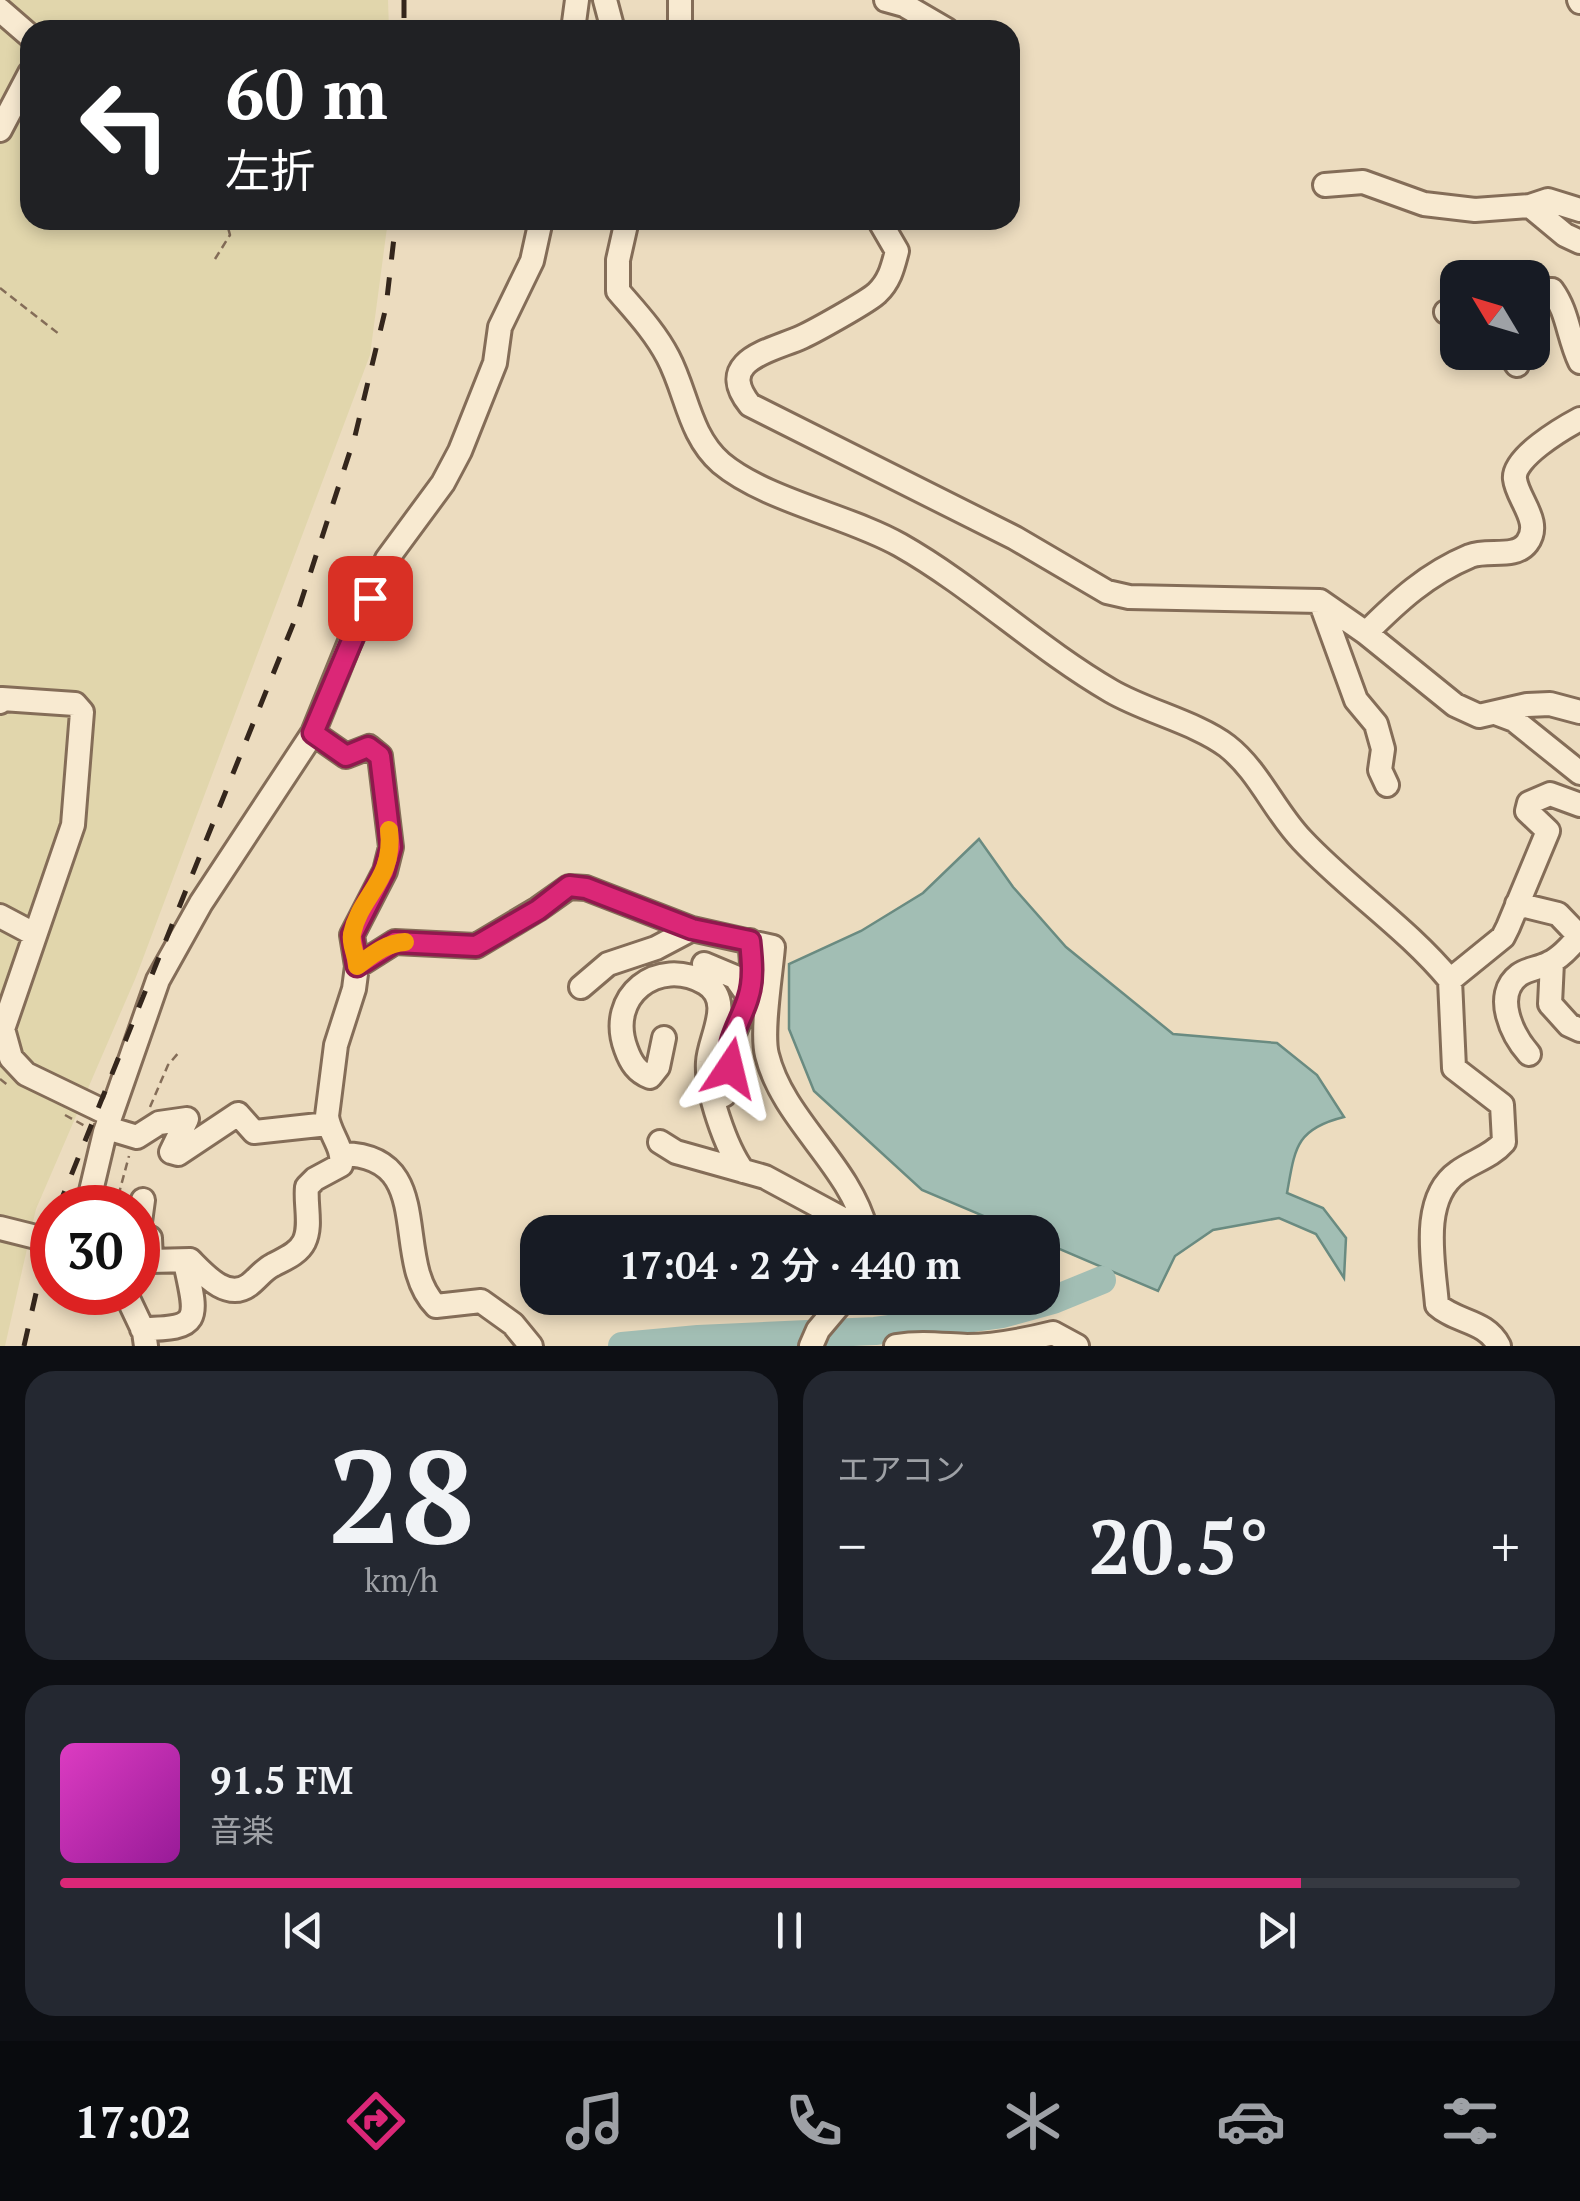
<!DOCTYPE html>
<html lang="ja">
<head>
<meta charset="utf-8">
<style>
	:root { --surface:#171b24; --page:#242831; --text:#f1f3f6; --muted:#9ea1a6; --line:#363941; --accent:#db2777 }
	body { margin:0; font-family:"PT Serif","Noto Sans JP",serif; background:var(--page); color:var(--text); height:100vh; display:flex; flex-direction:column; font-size:38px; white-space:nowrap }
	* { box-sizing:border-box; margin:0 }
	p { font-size:32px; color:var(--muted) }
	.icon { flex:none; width:55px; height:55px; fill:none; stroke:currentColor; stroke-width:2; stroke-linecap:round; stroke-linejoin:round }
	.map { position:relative; height:1346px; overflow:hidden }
	.drawer { display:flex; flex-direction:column; gap:25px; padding:25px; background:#0d0f14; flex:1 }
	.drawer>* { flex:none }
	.banner { position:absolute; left:20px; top:20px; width:1000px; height:210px; border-radius:30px; box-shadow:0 5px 15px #0003; background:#202124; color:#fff; overflow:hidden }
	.needle { width:65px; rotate:308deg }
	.controls { position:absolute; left:1440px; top:260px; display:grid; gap:20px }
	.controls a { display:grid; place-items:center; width:110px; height:110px; border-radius:20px; background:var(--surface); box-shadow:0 5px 15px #0003; font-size:50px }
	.speed { position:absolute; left:30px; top:1185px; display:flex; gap:20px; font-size:50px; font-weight:700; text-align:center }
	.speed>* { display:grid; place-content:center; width:130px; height:130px; border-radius:50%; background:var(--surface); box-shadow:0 5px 15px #0003; line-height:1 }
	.speed .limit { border:15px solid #d22; background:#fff; color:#111 }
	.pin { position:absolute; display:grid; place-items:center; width:85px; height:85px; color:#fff; margin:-42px; border-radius:20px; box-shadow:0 5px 15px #0006 }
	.me { position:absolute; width:110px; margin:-55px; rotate:10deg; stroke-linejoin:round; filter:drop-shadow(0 0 8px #0008) }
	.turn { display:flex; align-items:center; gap:35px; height:210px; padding:0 40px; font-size:45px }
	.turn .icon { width:130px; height:130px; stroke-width:2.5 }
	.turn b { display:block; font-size:70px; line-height:85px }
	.big { font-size:75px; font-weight:600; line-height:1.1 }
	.drawer .widget { flex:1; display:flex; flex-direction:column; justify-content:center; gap:15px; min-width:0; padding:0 35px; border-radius:30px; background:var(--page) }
	.drawer .dial { align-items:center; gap:0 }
	.dial b { font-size:130px; line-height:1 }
	.song { display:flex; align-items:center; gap:30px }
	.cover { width:120px; height:120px; border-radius:15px; background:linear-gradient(135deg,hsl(310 70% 55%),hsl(300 70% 35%)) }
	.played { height:10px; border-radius:5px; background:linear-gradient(90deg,var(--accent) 85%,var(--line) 85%) }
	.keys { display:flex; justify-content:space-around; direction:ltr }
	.heat { display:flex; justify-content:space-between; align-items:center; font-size:55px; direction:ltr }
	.drawer .tiles { flex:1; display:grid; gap:25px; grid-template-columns:1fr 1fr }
	.widget:last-child { grid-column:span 2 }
	.trip { position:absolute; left:520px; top:1215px; width:540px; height:100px; border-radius:30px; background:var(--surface); box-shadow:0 5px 15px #0003; font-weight:600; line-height:100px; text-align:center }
	.tabs { display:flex; height:160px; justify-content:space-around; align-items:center; background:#090b0e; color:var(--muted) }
	.tabs .icon { width:70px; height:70px }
	.tabs .active { color:var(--accent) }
	.tabs b { font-size:45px; color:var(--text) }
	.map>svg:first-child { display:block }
</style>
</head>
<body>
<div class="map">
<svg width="1580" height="1346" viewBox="0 0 1580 1346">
	<rect width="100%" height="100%" fill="#ecdcbf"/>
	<path fill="#e1d6ac" d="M0 0H388L389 30H30V220H388L370 355 136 977 36 1209 5 1346H0Z"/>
	<path fill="#a2beb4" stroke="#6a8b81" stroke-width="2.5" d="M979 839 1013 887 1066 947 1173 1034 1277 1043 1317 1075 1344 1117C1295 1129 1295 1149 1287 1193L1323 1208 1346 1238 1344 1278 1316 1234 1279 1218 1213 1230 1175 1256 1158 1291 1043 1242 1042 1232H1021L922 1190 814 1091 789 1029V964L861 931 923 893Z"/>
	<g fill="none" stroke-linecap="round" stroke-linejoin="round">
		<path stroke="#a2beb4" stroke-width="28" d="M622 1346 698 1339 875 1331 1002 1314 1053 1300 1102 1280"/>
		<defs>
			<path id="minor" d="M605 0 613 30
				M886 0 904 5 947 30
				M1579 0 1580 2
				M0 10 30 36
				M573 30 577 0
				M680 30V0
				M0 130 30 73
				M1325 185 1363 182 1424 204 1475 210 1530 206 1565 235 1580 242
				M1530 206 1548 200 1580 210
				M627 220 618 260V291C636 312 655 332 668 357 687 393 689 435 721 463 765 500 849 516 900 545 974 587 1037 648 1111 691 1145 711 1197 723 1227 746 1259 771 1274 811 1302 840 1348 889 1407 928 1450 980L1454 1068 1502 1105 1504 1142C1491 1157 1473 1161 1458 1172 1419 1199 1434 1265 1437 1305 1457 1323 1486 1320 1499 1346
				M879 220 897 251C893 266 890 281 877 293 869 301 815 331 802 337 771 351 714 360 750 405L1015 538 1107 592 1129 597 1320 601 1366 633 1455 705 1479 716 1527 705 1550 704 1580 712
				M1532 290H1552C1568 312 1568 336 1580 362
				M1446 312 1458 310
				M1508 352 1517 365
				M1320 601 1356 700 1376 724 1383 749 1380 770 1387 785
				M1366 633C1398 601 1427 574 1470 556 1488 549 1515 559 1527 543 1543 522 1517 499 1515 479 1512 458 1563 428 1580 419
				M0 702 2 699 75 704 82 712 73 825 3 1029 11 1058 26 1074 111 1115
				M1498 714 1514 720 1580 773
				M1517 904 1558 914 1579 936C1571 946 1560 958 1549 963 1540 968 1527 969 1519 975 1492 995 1513 1036 1529 1054
				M0 916 34 934
				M1552 962 1550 1004 1569 1025 1580 1030
				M704 964 735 977 749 997
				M357 966 395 942 476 946 538 909 569 887 586 888 692 929 773 947C771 973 761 1032 767 1055 783 1120 849 1164 866 1230
				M1450 980 1503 937 1508 927 1548 831 1527 811 1529 803 1550 794 1580 805
				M581 987 608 964 656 948 692 929
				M664 1038 658 1067 650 1077C637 1072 631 1063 626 1049 606 996 658 956 705 983 735 1001 709 1038 708 1062 706 1091 726 1148 743 1171
				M714 1099 724 1095C731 1076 725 1064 729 1049 733 1030 744 1014 749 997 754 979 752 959 750 941
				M107 1128 137 1137 159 1123 187 1119 171 1152 178 1154 238 1114 254 1132 328 1124
				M660 1142 676 1152 765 1177 867 1232
				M343 1154C438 1156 390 1260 436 1306L481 1301 513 1324 531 1346
				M87 1208 105 1132 158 980 201 903 313 733 349 644 387 559 443 483 460 451 495 363 500 327 532 261 541 220
				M0 1228 52 1241
				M138 1237 150 1238 151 1261 190 1260
				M138 1237 143 1200
				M125 1292 144 1332 146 1346
				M142 1329C200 1329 198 1320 186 1267L190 1260C204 1274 227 1301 249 1285 258 1278 263 1270 273 1265 284 1259 298 1254 304 1242 312 1226 305 1204 307 1187L315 1179 341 1165C344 1147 329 1134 327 1116L336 1045 354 989 357 966 352 935 385 871 391 847 380 756 369 747 346 756 313 733
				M811 1346 818 1330 845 1298
				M896 1346C921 1342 942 1345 967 1346 997 1346 1025 1340 1053 1333L1077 1346"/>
		</defs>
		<use href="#minor" stroke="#846d58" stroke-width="28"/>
		<path stroke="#846d58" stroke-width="2.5" stroke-dasharray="8 5" stroke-linecap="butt" d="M215 259 230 235 226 220
			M0 288 59 334
			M0 1079 9 1086
			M150 1107 168 1065 180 1051
			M65 1115 85 1126
			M115 1208 129 1156"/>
		<use href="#minor" stroke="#f8ead1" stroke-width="22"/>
		<path stroke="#34261c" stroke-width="5" stroke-dasharray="18 18" stroke-linecap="butt" d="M404 0V30
			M58 1208 296 617 355 436 386 307 396 220
			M24 1346 52 1223"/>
	</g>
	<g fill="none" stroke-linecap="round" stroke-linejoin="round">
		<defs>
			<path id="route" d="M370 598 313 733 346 756 368 747 380 756 391 847 384 872 352 935 357 966 395 942 476 946 538 910 569 886 586 888 692 929 750 941C752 960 754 980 748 998 741 1022 724 1042 730 1068"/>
		</defs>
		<use href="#route" stroke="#8e194d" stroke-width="25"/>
		<use href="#route" stroke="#db2777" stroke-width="18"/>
		<path stroke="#f59e0b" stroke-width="18" d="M389 830C395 880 360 895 352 934 350 945 357 955 357 966 372 955 386 943 405 942"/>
	</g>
</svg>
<div class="controls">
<a><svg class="needle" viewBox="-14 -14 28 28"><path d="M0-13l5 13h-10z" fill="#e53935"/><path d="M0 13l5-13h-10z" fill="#9ea1a6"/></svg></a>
</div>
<div class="speed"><div class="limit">30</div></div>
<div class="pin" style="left:370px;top:598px;background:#d93025"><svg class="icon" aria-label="arrive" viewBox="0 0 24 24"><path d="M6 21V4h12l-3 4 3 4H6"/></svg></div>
<svg class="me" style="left:730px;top:1068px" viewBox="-20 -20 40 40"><path d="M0-17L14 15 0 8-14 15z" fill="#db2777" stroke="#fff" stroke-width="4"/></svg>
<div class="trip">17:04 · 2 分 · 440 m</div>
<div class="banner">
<div class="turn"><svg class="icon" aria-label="left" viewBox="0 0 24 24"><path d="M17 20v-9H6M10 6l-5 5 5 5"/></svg><div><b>60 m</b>左折</div></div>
</div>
</div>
<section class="drawer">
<div class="tiles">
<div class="widget dial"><b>28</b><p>km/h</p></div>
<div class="widget"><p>エアコン</p>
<div class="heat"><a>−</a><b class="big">20.5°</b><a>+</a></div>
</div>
<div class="widget">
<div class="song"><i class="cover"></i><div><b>91.5 FM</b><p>音楽</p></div></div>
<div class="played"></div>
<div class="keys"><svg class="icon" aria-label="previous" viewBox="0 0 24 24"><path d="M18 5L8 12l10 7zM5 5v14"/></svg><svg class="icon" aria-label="pause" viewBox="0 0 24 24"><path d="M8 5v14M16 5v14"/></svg><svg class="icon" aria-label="next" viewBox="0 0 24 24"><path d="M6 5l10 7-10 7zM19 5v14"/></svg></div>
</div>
</div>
</section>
<nav class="tabs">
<b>17:02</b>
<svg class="icon active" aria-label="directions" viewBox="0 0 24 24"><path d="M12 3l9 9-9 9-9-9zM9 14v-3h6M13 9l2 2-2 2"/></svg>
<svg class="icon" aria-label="music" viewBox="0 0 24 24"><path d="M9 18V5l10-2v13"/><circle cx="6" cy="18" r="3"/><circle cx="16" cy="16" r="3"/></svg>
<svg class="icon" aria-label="phone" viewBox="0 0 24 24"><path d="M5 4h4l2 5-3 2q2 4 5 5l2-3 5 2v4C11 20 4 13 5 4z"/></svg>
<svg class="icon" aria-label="climate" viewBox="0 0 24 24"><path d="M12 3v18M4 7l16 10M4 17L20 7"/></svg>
<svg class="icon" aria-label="car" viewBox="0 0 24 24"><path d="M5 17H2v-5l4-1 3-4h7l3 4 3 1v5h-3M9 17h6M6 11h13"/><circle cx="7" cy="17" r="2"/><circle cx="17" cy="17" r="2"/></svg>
<svg class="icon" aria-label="filters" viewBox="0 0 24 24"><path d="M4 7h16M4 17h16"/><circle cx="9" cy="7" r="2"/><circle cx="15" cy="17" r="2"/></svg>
</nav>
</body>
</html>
